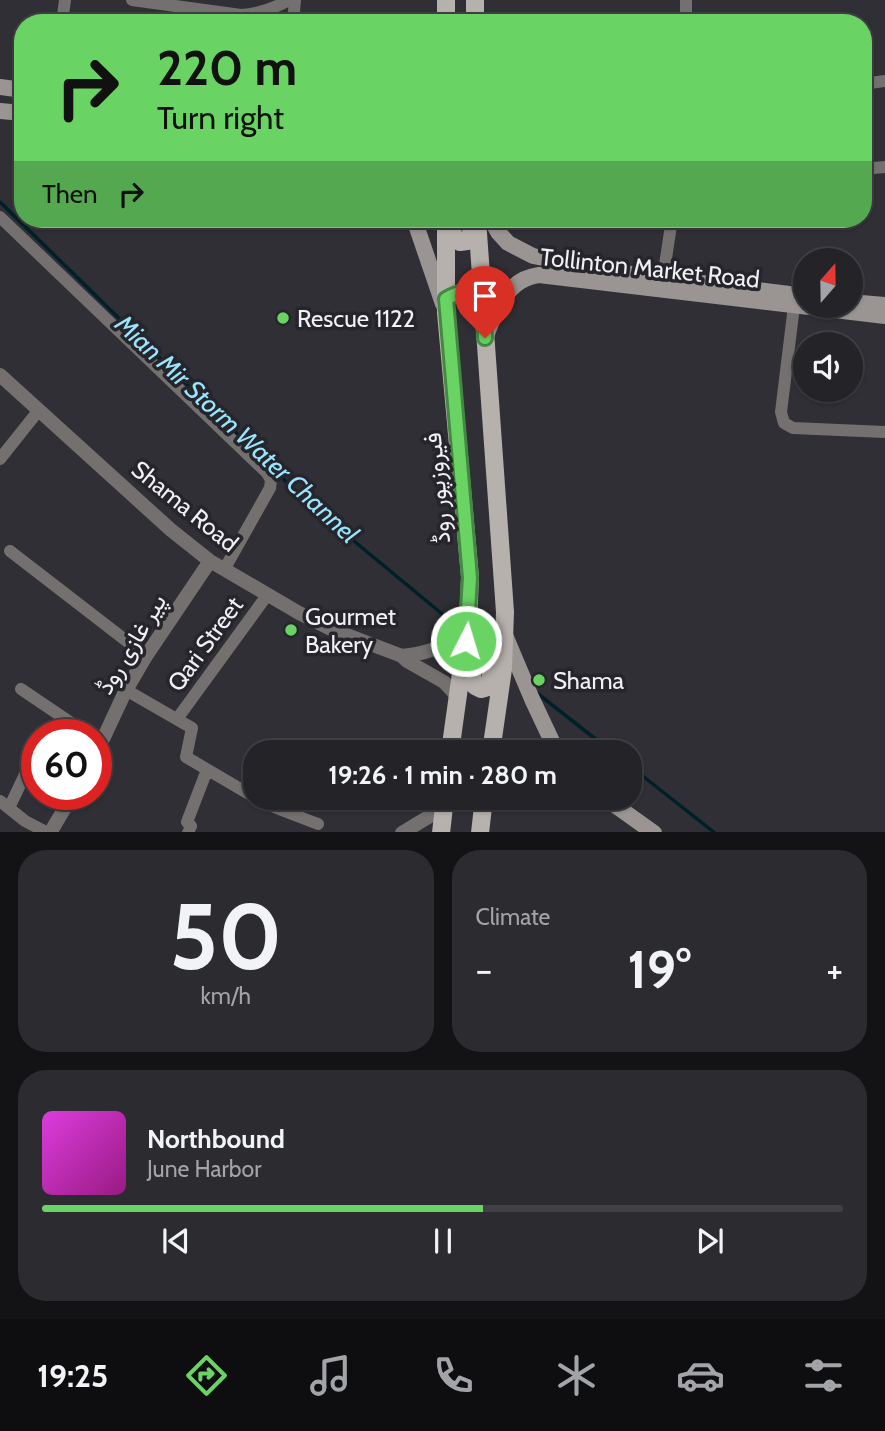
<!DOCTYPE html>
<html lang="en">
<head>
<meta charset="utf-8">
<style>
	:root { --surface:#232328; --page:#2b2b30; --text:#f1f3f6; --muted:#a3a4a8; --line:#404045; --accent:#69d364 }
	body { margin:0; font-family:Cabin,Vazirmatn,sans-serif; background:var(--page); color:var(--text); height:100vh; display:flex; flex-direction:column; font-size:26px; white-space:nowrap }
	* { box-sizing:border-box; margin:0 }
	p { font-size:23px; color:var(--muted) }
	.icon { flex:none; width:38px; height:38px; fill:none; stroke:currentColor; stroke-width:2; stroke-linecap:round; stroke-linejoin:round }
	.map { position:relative; height:832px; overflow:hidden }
	.sheet { display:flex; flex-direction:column; gap:18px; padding:18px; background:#131316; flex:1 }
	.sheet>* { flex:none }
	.guide { position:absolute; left:14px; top:14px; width:858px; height:214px; border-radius:28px; box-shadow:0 2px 5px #0004,0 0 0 2px var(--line); background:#69d364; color:#111; overflow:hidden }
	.needle { width:46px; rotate:20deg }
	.controls { position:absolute; left:793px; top:248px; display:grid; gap:14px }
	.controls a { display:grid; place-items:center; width:70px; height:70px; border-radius:50%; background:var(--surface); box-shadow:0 2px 5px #0004,0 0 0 2px var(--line); font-size:35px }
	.speed { position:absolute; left:21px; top:719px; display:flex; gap:14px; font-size:35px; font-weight:700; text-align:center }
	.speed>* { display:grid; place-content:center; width:91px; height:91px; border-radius:50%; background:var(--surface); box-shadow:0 2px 5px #0004,0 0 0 2px var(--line); line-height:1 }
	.speed .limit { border:10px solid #d22; background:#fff; color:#111 }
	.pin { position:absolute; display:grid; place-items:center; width:60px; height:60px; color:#fff; margin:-72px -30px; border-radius:50% 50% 50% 0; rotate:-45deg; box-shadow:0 0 7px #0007 }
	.pin .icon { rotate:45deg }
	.me { position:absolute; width:77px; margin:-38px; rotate:5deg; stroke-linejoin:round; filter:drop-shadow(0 0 5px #0008) }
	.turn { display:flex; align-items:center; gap:24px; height:147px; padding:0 28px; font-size:32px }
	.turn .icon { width:91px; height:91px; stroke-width:2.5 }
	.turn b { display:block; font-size:49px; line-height:60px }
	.then { display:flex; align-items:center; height:66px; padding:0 28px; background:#0003; gap:14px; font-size:26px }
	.big { font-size:52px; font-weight:700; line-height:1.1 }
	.sheet .widget { flex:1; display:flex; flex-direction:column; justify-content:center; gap:10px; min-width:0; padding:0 24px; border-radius:28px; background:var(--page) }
	.sheet .dial { align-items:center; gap:0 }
	.dial b { font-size:91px; line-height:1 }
	.song { display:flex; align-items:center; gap:21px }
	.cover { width:84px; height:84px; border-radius:10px; background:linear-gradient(135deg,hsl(300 70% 55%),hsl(310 70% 35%)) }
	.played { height:7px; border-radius:4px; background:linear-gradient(90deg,var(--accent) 55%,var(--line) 55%) }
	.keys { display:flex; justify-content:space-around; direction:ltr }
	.heat { display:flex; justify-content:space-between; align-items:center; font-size:38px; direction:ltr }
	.sheet .tiles { flex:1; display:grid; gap:18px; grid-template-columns:1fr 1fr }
	.widget:last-child { grid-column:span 2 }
	.trip { position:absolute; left:243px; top:740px; width:399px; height:70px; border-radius:28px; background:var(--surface); box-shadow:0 2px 5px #0004,0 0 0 2px var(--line); font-weight:700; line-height:70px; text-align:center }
	.tab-bar { display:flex; height:112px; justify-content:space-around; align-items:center; background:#0e0e10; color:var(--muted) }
	.tab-bar .icon { width:49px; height:49px }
	.tab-bar .active { color:var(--accent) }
	.tab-bar b { font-size:32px; color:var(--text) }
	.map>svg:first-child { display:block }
</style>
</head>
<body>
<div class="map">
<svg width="885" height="833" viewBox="0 0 885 833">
	<rect width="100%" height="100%" fill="#2f2f35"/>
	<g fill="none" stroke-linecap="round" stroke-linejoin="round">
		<path stroke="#002029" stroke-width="3.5" d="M0 202 308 503 453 623
			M472 640 493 658
			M537 693 612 752
			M630 766 715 833"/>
		<path stroke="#74706f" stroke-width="12" d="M132 0 241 15C259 14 273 9 289 0
			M62 23 65 0
			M293 23 295 0
			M686 23V0
			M863 84 885 81
			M863 169 885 167
			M0 217 267 473 271 480 270 488 225 568
			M663 278 672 219
			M794 306 781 412 784 423 793 428 885 432
			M0 459 39 410
			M10 551 146 656
			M21 689 89 735
			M126 690 192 728 186 757 266 804 318 824
			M177 719 268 594
			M0 801 25 821 48 833
			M9 808 30 764
			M188 833 191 826 187 822 207 770"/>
		<path stroke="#74706f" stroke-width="14" d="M0 375 171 530 210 561 299 613 331 629 402 656 407 661 444 682 459 698
			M402 656C444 651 450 643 467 605
			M96 754 125 692 146 656 210 561
			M50 833 73 794
			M402 833 443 808"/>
		<path stroke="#9a9592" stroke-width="16" d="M0 87 23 90
			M0 111 23 113
			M414 219 443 304
			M491 219 498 232 508 243 533 256 616 272 805 296
			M850 302 885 305
			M486 336C496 310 507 279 539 275L885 316
			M505 635 532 699 557 752
			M519 752H525
			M605 798 654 833"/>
		<path stroke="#b7b1ae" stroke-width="18" d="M446 23V0
			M475 23V0
			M446 219V313L470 577 468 623 450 752
			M477 219 505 612 503 669 491 752
			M450 221 454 238 460 242 467 241 471 234 473 219
			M446 299C459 291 468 291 483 297
			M473 659 472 680 475 686 481 689 488 687 494 664
			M441 833 445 798
			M480 833 484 798"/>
	</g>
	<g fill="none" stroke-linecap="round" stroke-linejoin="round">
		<defs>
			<path id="route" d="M466 641 470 578 446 299C459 291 469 291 483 297L485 338"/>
		</defs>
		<use href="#route" stroke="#448941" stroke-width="18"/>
		<use href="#route" stroke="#69d364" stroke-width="12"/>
	</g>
	<g fill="#69d364" stroke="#25252b" stroke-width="2.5">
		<circle cx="283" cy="318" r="7"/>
		<circle cx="291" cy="630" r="7"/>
		<circle cx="539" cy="680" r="7"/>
	</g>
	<g text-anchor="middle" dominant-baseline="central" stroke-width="7" stroke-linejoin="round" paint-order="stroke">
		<g font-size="24" fill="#f1f1f5" stroke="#25252b">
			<text transform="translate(650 268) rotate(6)">Tollinton Market Road</text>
			<text transform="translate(437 488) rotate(-95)">فیروزپور روڈ</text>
			<text transform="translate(185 506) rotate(39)">Shama Road</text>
			<text transform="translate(131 644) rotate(-59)">پیر غازی روڈ</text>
			<text transform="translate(205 644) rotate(-54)">Qari Street</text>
		</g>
		<g font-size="24" fill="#f1f1f5" stroke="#25252b" text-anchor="start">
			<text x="297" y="318">Rescue 1122</text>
			<text x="305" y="616">Gourmet<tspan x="305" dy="28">Bakery</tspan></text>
			<text x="553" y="680">Shama</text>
		</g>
		<g font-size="26" font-style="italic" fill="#99e5fd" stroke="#25252b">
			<text transform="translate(237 429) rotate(43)">Mian Mir Storm Water Channel</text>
		</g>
	</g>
</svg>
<div class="controls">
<a><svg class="needle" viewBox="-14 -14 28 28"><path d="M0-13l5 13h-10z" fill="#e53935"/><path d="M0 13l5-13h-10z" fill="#a3a4a8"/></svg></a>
<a><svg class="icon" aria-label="sound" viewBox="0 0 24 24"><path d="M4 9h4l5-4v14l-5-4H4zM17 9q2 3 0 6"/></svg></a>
</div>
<div class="speed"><div class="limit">60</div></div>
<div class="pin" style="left:485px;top:338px;background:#d93025"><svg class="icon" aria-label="arrive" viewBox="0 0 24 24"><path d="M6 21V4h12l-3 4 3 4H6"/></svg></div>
<svg class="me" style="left:466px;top:641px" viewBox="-20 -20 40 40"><circle r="17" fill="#69d364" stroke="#fff" stroke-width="3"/><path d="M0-11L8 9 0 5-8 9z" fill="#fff"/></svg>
<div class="trip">19:26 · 1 min · 280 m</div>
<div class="guide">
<div class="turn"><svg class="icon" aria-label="right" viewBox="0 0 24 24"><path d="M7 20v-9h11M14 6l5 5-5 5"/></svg><div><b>220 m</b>Turn right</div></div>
<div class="then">Then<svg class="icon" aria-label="right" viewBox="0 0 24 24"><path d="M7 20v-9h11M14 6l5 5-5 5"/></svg></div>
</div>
</div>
<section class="sheet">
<div class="tiles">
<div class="widget dial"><b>50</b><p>km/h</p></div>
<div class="widget"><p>Climate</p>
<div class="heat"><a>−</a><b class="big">19°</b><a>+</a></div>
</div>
<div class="widget">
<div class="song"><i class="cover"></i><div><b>Northbound</b><p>June Harbor</p></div></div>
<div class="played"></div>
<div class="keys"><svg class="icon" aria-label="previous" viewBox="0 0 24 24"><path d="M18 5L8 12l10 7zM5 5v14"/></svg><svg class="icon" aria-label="pause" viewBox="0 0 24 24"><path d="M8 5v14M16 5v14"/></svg><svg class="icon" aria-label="next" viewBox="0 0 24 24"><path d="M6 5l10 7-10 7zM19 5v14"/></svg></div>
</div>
</div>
</section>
<nav class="tab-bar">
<b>19:25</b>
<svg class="icon active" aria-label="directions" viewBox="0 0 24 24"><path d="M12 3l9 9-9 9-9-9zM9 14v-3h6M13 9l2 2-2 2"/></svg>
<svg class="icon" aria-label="music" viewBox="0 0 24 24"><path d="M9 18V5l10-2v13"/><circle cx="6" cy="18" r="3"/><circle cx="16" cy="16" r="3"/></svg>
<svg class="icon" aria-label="phone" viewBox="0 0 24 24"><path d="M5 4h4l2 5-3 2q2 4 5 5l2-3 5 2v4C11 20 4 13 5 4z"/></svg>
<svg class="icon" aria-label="climate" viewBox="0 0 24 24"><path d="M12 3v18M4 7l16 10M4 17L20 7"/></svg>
<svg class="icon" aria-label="car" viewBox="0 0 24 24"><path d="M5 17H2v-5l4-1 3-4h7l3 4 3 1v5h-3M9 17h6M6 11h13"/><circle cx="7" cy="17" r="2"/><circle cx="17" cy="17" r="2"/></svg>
<svg class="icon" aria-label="filters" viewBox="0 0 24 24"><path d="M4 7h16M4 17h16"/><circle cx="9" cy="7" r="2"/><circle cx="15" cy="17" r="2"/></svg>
</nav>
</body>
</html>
